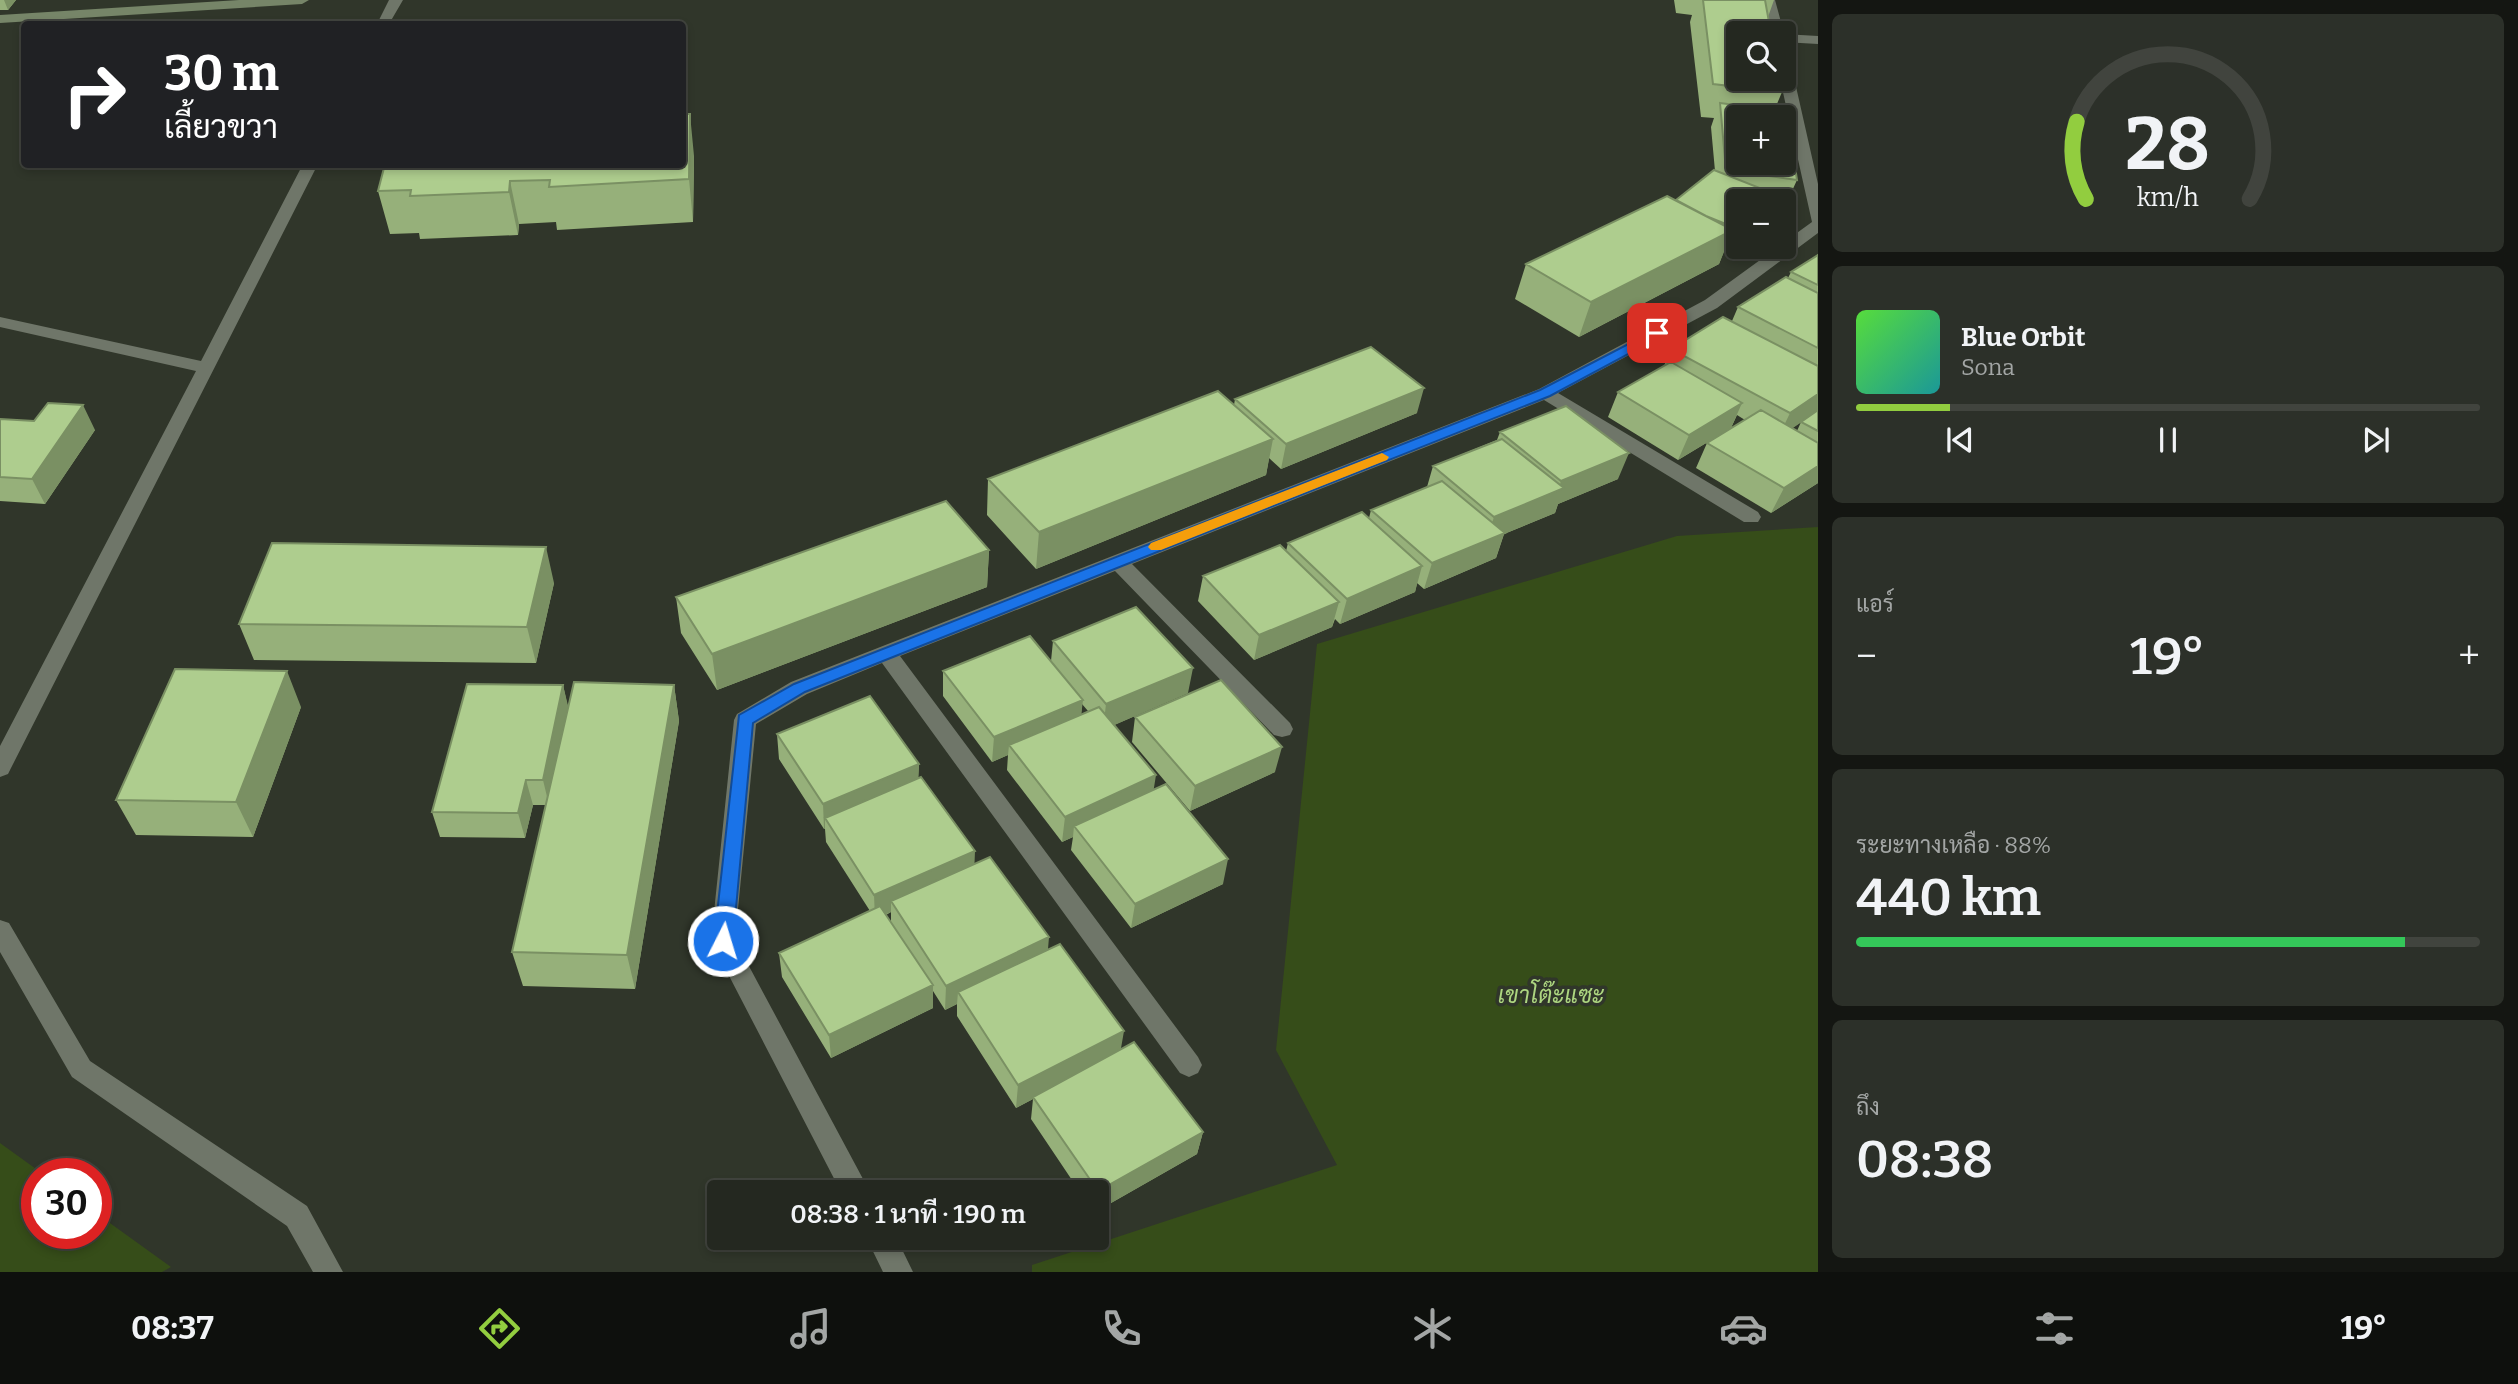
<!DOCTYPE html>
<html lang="th">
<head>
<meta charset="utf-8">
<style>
	:root { --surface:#242820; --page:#2c3029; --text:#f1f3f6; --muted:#a3a6a5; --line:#41443e; --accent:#92cd3f }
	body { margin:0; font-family:Bitter,Sarabun,serif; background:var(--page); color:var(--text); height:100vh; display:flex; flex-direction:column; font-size:26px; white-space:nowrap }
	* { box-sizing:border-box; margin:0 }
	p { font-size:23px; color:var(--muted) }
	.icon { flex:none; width:38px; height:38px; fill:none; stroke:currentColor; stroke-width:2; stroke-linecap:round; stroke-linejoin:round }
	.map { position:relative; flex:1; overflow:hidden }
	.drawer { display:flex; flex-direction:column; gap:14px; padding:14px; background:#141612; width:700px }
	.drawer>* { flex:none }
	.hud { position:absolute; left:21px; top:21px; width:665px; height:147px; border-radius:7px; box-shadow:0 4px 10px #0003,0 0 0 2px var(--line); background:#202124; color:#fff; overflow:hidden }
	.fabs { position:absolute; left:1726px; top:21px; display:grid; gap:14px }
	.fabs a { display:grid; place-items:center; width:70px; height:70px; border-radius:7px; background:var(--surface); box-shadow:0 4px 10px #0003,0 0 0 2px var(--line); font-size:35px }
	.speed { position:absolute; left:21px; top:1158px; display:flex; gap:14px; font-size:35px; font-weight:700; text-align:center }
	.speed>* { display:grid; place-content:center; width:91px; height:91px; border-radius:50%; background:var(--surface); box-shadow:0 4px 10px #0003,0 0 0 2px var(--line); line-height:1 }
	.speed .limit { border:10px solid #d22; background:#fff; color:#111 }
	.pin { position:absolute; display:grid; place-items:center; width:60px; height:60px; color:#fff; margin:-30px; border-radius:14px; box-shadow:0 4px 10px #0006 }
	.me { position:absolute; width:77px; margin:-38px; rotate:5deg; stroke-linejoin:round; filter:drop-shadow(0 0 5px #0008) }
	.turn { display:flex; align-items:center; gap:24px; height:147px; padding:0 28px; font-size:32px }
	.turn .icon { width:91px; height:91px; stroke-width:2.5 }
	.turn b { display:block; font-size:49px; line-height:60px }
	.big { font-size:52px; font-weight:600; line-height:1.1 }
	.drawer .widget { flex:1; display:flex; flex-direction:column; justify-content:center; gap:10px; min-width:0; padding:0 24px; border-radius:10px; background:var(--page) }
	.drawer .dial { align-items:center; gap:0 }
	.dial svg { height:182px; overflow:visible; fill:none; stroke:var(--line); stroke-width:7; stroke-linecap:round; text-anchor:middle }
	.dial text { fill:var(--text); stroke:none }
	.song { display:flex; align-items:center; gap:21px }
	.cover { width:84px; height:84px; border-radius:10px; background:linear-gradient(135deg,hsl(110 70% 55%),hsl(180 70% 35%)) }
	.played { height:7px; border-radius:4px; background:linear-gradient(90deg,var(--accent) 15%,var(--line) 15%) }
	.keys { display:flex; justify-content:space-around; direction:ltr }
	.heat { display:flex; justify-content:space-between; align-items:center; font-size:38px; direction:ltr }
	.charge { height:10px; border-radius:5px; background:linear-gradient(90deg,#34c759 88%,var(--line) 0) }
	.trip { position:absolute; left:707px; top:1180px; width:402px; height:70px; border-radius:7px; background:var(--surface); box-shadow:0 4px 10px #0003,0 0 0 2px var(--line); font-weight:600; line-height:70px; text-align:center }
	.tabs { display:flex; height:112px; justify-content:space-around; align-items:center; background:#0e100d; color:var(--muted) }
	.tabs .icon { width:49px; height:49px }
	.tabs .on { color:var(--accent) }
	.tabs b { font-size:32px; color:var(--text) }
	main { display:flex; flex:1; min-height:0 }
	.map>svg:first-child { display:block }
</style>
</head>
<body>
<main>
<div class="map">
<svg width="1818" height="1272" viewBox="0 0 1818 1272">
	<rect width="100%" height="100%" fill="#30362a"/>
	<path fill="#364d19" d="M1818 527V1272H1032V1265L1337 1165 1276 1050 1317 644 1677 536Z
		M0 1143 43 1174H37V1234H96V1213L171 1267 162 1272H0Z"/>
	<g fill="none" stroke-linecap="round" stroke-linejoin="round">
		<path fill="#6f7669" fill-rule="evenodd" d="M389 0H403L389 24H377Z
			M1761 0H1775L1784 33 1783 34 1770 33Z
			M1783 34 1818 36V44L1783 42Z
			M1783 56 1790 60 1818 184V233L1717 308 1558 393 1758 512 1761 517 1758 522H1744L1544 400 1132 564 1290 723 1293 729 1290 735 1282 737 1274 735 1115 571 900 656 1198 1057 1202 1065 1198 1073 1189 1077 1180 1073 882 663 807 694 756 724 735 940 870 1192H841L711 941 734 720 737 714 791 682 1539 389 1705 300 1778 247H1783V243L1812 222 1780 79H1783Z
			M303 164H318L11 768 8 774 0 777V746L196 371 0 327V317L201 361Z
			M0 920 9 923 90 1061 307 1206 343 1272H313L287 1226 72 1077 0 952Z
			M866 1237H896L913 1272H883Z"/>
		<path fill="#768568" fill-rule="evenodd" d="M239 0H309L302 4 0 23V15Z"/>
	</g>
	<path fill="#96b07a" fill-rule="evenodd" d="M0 0H16L8 10H0Z
		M1674 0H1774L1768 17 1782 92 1774 111 1797 180 1786 204H1783V201H1738V247L1730 254 1724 251 1719 264 1579 337 1515 299 1526 264 1676 200 1715 171 1711 127 1714 118 1701 117 1690 22 1692 15 1676 13Z
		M694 156 693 222 557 230 556 222 519 224 518 235 420 239 419 233 390 234 378 191Z
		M1818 255V483L1771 513 1696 468 1707 443 1745 420 1737 415 1731 428 1678 460 1608 417 1618 392 1664 366 1671 349 1732 321 1738 307 1788 278 1791 272ZM1801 422 1797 431 1792 428Z
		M1235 399 1417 413 1281 469 1269 458 1266 475 1036 569 987 515 988 479 1234 405Z
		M0 419 95 430 45 504 0 501Z
		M1500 432 1618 479 1558 504 1555 513 1504 534 1496 558 1424 589 1417 583 1415 592 1340 624 1335 619 1332 627 1254 660 1198 601 1203 576 1286 551 1288 543 1369 518 1371 510 1427 487 1433 466 1497 440Z
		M989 550 987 587 717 690 681 633 676 597Z
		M554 583 536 663 254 660 239 624Z
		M1053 641 1188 693 1114 725 1154 790 1223 884 1131 928 1071 850 1073 837 1062 842 1007 770 1008 755 992 762 943 696V671L1051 661ZM1082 704 1088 711 1081 715Z
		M563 685 568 708 674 685 679 721 635 989 523 986 512 952 546 805H533L525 838 440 837 432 812Z
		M301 707 253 837 136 835 116 800Z
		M1135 717 1275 772 1190 811 1132 742Z
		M777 734 919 764 918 778 974 864 1048 949 1121 1049 1203 1132 1197 1154 1097 1211V1192H1080L1031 1119 1033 1099 1016 1108 957 1016V1004L945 1010 933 991V1008L831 1058 782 977 779 953 870 911 826 842 825 829H824L779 759ZM891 912V922L886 915Z"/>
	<path fill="#7a9063" d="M4 0H16L8 10Z
		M690 114 694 156 693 222 689 179Z
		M510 181 519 224 518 235 509 192Z
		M1733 230 1719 264 1579 337 1591 302Z
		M1738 235V247L1730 254Z
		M1424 388 1417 413 1281 469 1286 444Z
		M1818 394V411L1778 438 1790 413Z
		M1742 403 1731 428 1678 460 1689 435Z
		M83 405 95 430 45 504 32 479Z
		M1273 439 1266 475 1036 569 1039 532Z
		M1629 453 1618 479 1558 504 1555 513 1504 534 1496 558 1424 589 1432 563 1486 541 1494 517 1558 491 1561 481Z
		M1818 466V483L1771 513 1784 488Z
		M546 547 554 583 536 663 527 627Z
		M989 550 987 587 717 690 712 654Z
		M1422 566 1415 592 1340 624 1347 599Z
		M1339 602 1332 627 1254 660 1259 635Z
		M1193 668 1188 693 1103 730 1106 704Z
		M287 671 301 707 253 837 236 802Z
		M563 685 569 710 549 805 543 780Z
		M674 685 679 721 635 989 627 955Z
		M1083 700 1080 725 1009 745 1008 755 992 762 994 737Z
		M1282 747 1275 772 1190 811 1195 786Z
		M919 764 918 789 825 818V829H824L823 804Z
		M1156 775 1152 800 1074 826 1073 837 1062 842 1065 817Z
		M526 780 533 805 525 838 518 813Z
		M975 851 974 876 891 901V912L875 919 874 895Z
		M1228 859 1223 884 1131 928 1135 904Z
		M1049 937 1047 961 958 992 957 1004 945 1010 946 986Z
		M933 985V1008L831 1058 829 1035Z
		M1124 1031 1120 1054 1033 1097V1099L1016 1108 1018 1085Z
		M1203 1132 1197 1154 1097 1211 1098 1191Z"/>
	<path fill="#aecd8e" stroke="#7a9063" stroke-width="2" fill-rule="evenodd" d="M1703 0H1765L1771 33H1738V79H1779L1782 92 1713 84Z
		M1720 103 1787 112 1797 180 1726 170ZM1738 117H1783V163H1738Z
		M682 114H690L689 179 549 187 550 180 510 181 509 192 410 196 411 190 378 191 385 164H682Z
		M1714 170 1780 196 1774 201H1738V229L1706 216 1676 200Z
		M1667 196 1733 230 1591 302 1526 264Z
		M1818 255V285L1791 272Z
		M1786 277 1818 293V348L1738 307Z
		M1723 317 1818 366V394L1790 413 1671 349Z
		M1371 347 1424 388 1286 444 1235 399Z
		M1671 362 1742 403 1689 435 1618 392Z
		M1218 391 1273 439 1039 532 988 479Z
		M48 403 83 405 32 479 0 477V419L34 421Z
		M1566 406 1629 453 1561 481 1500 432Z
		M1761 410 1818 443V466L1784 488 1707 443Z
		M1818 410V431L1801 422Z
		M1502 439 1564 488 1494 517 1433 466Z
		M1442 481 1505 533 1432 563 1371 510Z
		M946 501 989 550 712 654 676 597Z
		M1362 512 1422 566 1347 599 1288 543Z
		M272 543 546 547 527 627 239 624Z
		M1280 545 1339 602 1259 635 1203 576Z
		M1136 607 1193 668 1106 704 1053 641Z
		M1030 636 1083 700 994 737 943 671Z
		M175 669 287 671 236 802 116 800Z
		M1221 680 1282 747 1195 786 1135 717Z
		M574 682 674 685 627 955 512 952Z
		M467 684 563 685 543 780H526L518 813 432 812Z
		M870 696 919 764 823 804 777 734Z
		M1099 707 1156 775 1065 817 1009 745Z
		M921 777 975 851 874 895 825 818Z
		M1166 784 1228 859 1135 904 1074 826Z
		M990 857 1049 937 946 986 891 901Z
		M880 906 933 985 829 1035 779 953Z
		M1060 944 1124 1031 1018 1085 958 992Z
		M1134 1042 1203 1132 1098 1191 1033 1097Z"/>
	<path fill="#1a73e8" stroke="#114b97" stroke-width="2" d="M1657 329 1662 330V336L1550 396 805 692 753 723 733 941 730 946 723 949 717 946 714 941 739 715 794 684 1540 390Z"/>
	<path fill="#f59e0b" d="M1382 453 1389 457 1387 460 1161 550H1151L1148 547 1151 543Z"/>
	<g text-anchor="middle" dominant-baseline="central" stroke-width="7" stroke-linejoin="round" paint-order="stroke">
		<g font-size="23" font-style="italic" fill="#add680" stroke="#30362a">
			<text x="1551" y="995">เขาโต๊ะแซะ</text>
		</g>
	</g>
</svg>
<div class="fabs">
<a><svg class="icon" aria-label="search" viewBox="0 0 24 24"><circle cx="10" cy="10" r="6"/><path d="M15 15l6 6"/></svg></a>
<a>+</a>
<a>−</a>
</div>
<div class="speed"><div class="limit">30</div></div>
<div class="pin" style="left:1657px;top:333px;background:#d93025"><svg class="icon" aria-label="arrive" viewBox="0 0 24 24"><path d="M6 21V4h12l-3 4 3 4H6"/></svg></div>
<svg class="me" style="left:723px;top:941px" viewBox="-20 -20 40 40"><circle r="17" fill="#1a73e8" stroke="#fff" stroke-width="3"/><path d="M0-11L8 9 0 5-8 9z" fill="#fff"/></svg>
<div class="trip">08:38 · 1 นาที · 190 m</div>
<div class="hud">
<div class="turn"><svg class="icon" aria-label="right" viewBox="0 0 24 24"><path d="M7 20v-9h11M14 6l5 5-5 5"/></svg><div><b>30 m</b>เลี้ยวขวา</div></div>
</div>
</div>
<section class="drawer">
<div class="widget dial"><svg viewBox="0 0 100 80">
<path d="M14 69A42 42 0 1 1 86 69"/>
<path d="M14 69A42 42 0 0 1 10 35" stroke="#92cd3f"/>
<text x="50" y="56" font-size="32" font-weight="700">28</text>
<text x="50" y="72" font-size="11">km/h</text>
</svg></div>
<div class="widget">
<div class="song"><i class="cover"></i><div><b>Blue Orbit</b><p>Sona</p></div></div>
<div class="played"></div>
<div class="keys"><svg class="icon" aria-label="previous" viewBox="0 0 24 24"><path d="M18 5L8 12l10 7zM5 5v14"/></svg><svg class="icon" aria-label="pause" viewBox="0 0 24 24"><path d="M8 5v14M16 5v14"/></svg><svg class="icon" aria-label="next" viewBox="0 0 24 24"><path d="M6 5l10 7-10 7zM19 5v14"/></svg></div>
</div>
<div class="widget"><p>แอร์</p>
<div class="heat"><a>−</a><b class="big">19°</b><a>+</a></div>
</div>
<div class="widget"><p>ระยะทางเหลือ · 88%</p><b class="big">440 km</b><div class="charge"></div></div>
<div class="widget"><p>ถึง</p><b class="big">08:38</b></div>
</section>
</main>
<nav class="tabs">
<b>08:37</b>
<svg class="icon on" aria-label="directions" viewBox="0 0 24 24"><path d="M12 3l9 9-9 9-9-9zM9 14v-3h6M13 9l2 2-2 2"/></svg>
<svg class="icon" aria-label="music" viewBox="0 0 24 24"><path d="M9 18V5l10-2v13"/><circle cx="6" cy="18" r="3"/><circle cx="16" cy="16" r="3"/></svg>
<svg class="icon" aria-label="phone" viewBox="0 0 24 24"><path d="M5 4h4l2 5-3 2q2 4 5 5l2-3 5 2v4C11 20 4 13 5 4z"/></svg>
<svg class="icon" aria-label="climate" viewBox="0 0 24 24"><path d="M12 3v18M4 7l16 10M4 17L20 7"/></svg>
<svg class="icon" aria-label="car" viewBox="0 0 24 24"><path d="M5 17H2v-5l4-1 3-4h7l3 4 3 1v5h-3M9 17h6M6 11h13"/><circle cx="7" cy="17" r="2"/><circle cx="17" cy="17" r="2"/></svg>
<svg class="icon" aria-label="filters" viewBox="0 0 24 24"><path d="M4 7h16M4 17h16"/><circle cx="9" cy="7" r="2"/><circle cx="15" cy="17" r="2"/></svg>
<b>19°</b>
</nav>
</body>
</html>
